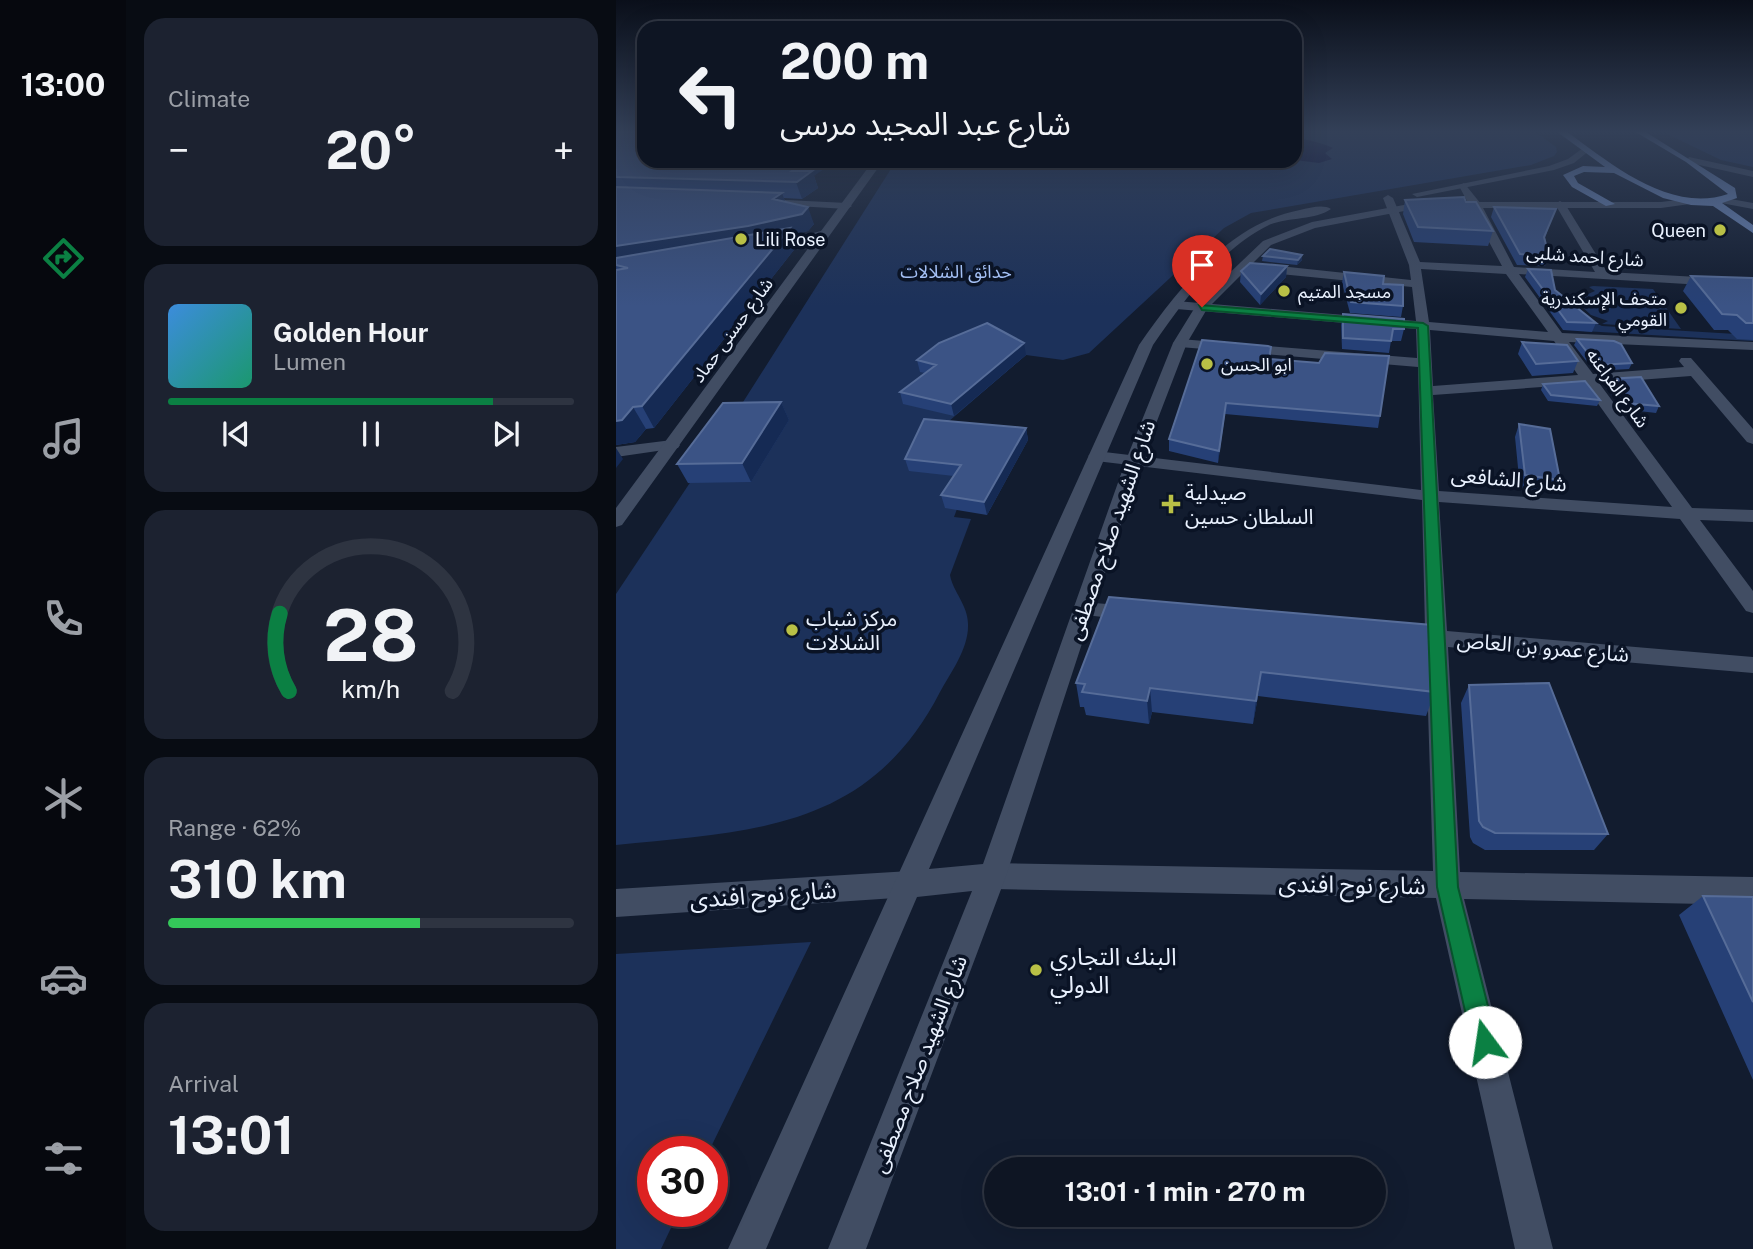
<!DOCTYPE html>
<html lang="en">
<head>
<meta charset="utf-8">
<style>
	:root { --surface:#0e1523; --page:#1c2230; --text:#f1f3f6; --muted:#9b9fa6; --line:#2e3441; --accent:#0b8043 }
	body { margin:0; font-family:"Public Sans","Noto Sans Arabic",sans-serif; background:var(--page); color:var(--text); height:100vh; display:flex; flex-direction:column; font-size:26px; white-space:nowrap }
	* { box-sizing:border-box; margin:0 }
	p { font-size:23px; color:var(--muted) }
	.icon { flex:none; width:38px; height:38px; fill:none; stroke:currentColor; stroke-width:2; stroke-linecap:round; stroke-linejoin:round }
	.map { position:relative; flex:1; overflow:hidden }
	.drawer { display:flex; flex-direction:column; gap:18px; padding:18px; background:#080c13; width:490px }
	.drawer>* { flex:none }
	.hud { position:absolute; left:21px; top:21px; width:665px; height:147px; border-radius:21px; box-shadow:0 7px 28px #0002,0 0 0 2px var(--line); background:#0e1523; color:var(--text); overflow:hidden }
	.speed { position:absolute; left:21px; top:1136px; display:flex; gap:14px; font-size:35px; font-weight:700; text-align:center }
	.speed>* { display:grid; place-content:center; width:91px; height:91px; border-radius:50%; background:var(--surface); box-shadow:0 7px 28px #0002,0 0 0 2px var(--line); line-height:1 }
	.speed .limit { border:10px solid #d22; background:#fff; color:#111 }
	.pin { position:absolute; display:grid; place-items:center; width:60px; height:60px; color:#fff; margin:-72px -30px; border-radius:50% 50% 50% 0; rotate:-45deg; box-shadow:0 0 7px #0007 }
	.pin .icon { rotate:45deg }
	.me { position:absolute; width:77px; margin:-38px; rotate:346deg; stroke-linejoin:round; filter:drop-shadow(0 0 5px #0008) }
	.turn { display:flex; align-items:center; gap:24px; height:147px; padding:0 28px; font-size:32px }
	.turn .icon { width:91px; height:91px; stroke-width:2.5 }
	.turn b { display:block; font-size:49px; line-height:60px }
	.big { font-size:52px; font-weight:700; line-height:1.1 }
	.drawer .card { flex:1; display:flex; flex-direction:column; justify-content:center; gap:10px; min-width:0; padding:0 24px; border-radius:21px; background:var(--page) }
	.drawer .dial { align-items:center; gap:0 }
	.dial svg { height:182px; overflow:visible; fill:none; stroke:var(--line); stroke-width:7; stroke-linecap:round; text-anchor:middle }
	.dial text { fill:var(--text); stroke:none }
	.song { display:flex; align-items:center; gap:21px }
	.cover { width:84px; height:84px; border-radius:10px; background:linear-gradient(135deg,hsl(210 70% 55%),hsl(160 70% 35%)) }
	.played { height:7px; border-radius:4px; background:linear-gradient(90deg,var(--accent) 80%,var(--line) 80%) }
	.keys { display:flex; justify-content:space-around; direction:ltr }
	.heat { display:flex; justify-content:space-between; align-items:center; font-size:38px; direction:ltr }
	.charge { height:10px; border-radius:5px; background:linear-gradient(90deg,#34c759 62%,var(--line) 0) }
	.trip { position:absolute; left:368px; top:1157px; width:402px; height:70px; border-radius:35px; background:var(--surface); box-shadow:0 7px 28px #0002,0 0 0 2px var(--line); font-weight:700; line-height:70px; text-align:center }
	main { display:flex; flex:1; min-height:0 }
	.dock { display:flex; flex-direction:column; width:126px; justify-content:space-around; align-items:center; background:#06080e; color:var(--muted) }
	.dock .icon { width:49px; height:49px }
	.dock .current { color:var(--accent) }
	.dock b { font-size:32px; color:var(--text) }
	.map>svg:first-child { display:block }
</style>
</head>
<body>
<main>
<nav class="dock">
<b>13:00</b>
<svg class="icon current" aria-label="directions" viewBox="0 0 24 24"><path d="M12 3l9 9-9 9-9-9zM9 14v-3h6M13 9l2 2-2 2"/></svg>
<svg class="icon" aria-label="music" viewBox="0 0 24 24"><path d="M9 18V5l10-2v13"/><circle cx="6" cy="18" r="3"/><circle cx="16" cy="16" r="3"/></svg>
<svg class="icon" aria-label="phone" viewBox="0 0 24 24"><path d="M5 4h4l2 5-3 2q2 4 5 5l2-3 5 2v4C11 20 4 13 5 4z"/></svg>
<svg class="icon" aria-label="climate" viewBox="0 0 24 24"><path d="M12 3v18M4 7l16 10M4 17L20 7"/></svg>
<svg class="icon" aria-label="car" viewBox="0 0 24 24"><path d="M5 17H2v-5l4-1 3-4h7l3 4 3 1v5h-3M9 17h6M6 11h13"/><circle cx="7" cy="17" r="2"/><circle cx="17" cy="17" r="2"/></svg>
<svg class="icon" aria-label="filters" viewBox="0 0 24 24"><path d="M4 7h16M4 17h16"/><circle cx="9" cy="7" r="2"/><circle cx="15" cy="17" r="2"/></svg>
</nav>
<section class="drawer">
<div class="card"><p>Climate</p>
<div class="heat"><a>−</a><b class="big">20°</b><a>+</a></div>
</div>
<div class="card">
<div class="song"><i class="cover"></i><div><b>Golden Hour</b><p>Lumen</p></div></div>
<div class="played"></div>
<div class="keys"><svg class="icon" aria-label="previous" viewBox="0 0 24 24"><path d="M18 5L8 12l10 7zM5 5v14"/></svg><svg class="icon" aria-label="pause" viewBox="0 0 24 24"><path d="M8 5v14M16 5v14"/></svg><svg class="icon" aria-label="next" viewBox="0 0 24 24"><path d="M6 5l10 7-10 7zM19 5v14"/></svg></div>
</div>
<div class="card dial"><svg viewBox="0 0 100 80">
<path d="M14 69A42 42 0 1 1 86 69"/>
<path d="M14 69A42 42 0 0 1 10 35" stroke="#0b8043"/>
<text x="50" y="56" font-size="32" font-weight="700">28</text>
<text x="50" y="72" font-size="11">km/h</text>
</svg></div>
<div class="card"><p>Range · 62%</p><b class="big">310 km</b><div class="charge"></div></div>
<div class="card"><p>Arrival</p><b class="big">13:01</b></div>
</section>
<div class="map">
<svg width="1137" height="1249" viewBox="0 0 1137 1249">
	<rect width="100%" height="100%" fill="#121c2f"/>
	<path fill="#1c315a" d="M679 131H918L940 147 941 152 938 156 915 165 635 213 608 228 473 353 447 360 410 355 332 422 341 509 338 517 355 519 334 575C337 592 352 605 352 624 353 648 335 672 324 692 253 830 137 831 0 845V594L115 421 280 161H679Z
		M1045 131H1137V167L1105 160Z
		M977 286 1037 289 1065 329 986 324 992 321 975 315 963 304 965 297 979 291 973 287Z
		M922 297 986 326 1137 335V341L967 331 938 309 932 310Z
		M195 942 93 1151 37 1152V1211H63L45 1249H0V954Z"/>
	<path fill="#003" d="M679 137C688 139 710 144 717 148L709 153 716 159 703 163 679 160Z"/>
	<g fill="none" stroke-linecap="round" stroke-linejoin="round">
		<path fill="#414d63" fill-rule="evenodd" d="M848 183 865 204 898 267 979 272 939 204 944 201 949 204 991 272 1137 280V288L903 274 946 333 1137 342V350L953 342 977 374 1068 367 1063 361 1065 358H1075L1137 429V444L1131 442 1075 376 983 383 1076 508 1137 510V522L1084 520 1137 591V613L1130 611 1064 519 823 502 831 631 1137 657V673L832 647 844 872 1137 877V905L848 899 937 1249H899L820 898 376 889 366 885 362 876 366 867 376 863 817 871 810 645 800 643 797 637 800 631 809 629 806 500 480 461 472 456 480 451 805 490 802 367 564 347 557 343 564 339 801 358 800 329 560 309 554 305 560 301 800 321 796 287 644 272 638 268 644 264 795 280 793 265 767 198 772 195 777 198 804 262 886 266 843 186ZM805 269 890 274 932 332 813 322ZM814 330 938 341 962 375 817 386ZM968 384 1056 507 823 491 817 395Z
			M149 199 231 203 236 206 231 209 145 204Z
			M56 440 64 445 62 448 0 457V447Z
			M467 602 514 606 521 608 524 613 521 618 514 620 460 614 457 609 460 604Z
			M294 871 304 875 308 884 304 893 294 897 0 917V889Z"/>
		<path fill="#414d63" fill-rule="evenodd" d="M967 148 974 150 958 163 938 170 801 197 796 194 933 166 952 159Z
			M1073 157 1137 171V177L1070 162Z
			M257 161H267L6 525 0 527V508L199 239 151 251 147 250V246L205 231Z
			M1077 198 1081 203 1045 208H804L699 228 655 245 591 309 571 343 526 460 390 876 250 1249H212L356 891 301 897 150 1249H112L523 345C562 289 613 223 684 210 694 208 707 204 715 209 700 220 672 217 653 225 605 248 566 303 537 345L313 869 367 864 510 460 557 343 581 304 647 241 696 222 804 202H1045Z
			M1109 198 1137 203V209L1105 203Z"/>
		<path fill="#6d89bc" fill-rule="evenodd" d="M940 131H950C994 163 1054 214 1112 194L1070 162 1018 131H1028L1119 188 1121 198 1106 203 1137 225V233L1097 206 1075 205 1047 198 998 173 968 172 958 176 962 183 999 204 990 206 956 187 947 175 967 166 989 167Z"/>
	</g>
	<path fill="#264076" d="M0 131 198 176 202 188 186 199 168 198 169 202 198 224 192 231 177 235 181 246 38 428 30 429 19 442 0 445Z
		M491 161H568L492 165Z
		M789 200 850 202 877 231 872 246 798 242 787 214Z
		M878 207 936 218 929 238 933 256 929 266 901 265 875 217Z
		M686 255V260L681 265 646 261 647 256Z
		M671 266 670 277 644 305 624 282 625 271Z
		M912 269 980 323 976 332 947 330 909 277Z
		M728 272 767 284 787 306 785 317 734 313 726 283Z
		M1075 276 1137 278V340L1121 339 1112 330H1098L1067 291Z
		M727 314 788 329 785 341H775L773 353 726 349 725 325Z
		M961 339 1016 363 1013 369 978 371 958 345Z
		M906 342 962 361 957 373 916 376 902 354Z
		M410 355 338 416 287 404 284 392 309 373 304 372 301 360Z
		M654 359 764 416 762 428 609 414 602 463 553 451V439Z
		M991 379 1043 406 1040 413 1006 409 988 385Z
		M927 384 984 400 981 406 932 401 925 390Z
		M165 402 173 420 135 482 72 483 61 464Z
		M903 424 944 480 939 492 904 488 899 437Z
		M410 428 412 440 371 515 329 508 325 495 338 476 293 471 289 459Z
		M493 597 819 692 810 716 642 696 637 724 536 712 533 724 470 715 468 707H464L460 683Z
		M853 685 992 834 978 850H869L857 843 854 837 845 703Z
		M1087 896 1137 897V1080L1063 915Z"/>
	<path fill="#152a54" d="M191 161H219L198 176 202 188 186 199 176 171Z
		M166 193 172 210 157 199Z
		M192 207 198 224 192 231 177 235 181 246 38 428 26 406 166 238 0 265V246Z
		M686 255V260L681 265 682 260Z
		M671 266 670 277 644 305 645 294Z
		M408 343 410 355 338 416 335 404Z
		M165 402 173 420 135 482 126 463Z
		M610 403 609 414 602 463 603 451Z
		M17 407 30 429 19 442 0 445V421Z
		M410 428 412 440 371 515 368 502Z
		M0 448 7 459 0 468Z
		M645 672 642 696 637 724 640 701Z
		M534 688 536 712 533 724 531 701Z"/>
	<path fill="#3b5385" stroke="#566c98" stroke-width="2" d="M0 131H28V161H191L176 171H196L181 182 0 177Z
		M0 187 166 193 157 199 192 207 186 214 132 226 0 246Z
		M848 197 850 202H860L877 231 802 227 789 200Z
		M878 207 940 209 928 237 933 256 904 254Z
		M174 228 26 406 17 407 6 420 0 421V270L12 268 0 265V258Z
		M654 249 686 255 682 260 647 256Z
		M634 263 671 266 645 294 625 271Z
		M912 269 935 270 939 290 980 323 951 322Z
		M728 272 768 276 767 284 787 285V306L735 302Z
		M1075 276 1137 278V323H1130L1121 315 1106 314Z
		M727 314 788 319V329H777L775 341 727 338Z
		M371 323 408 343 335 404 284 392 320 365 301 360 323 343Z
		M961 339 998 341 1005 344 1016 363 981 365Z
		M586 340 652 346 655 347 653 359 703 363 709 353 773 356 764 416 610 403 603 451 553 439Z
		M906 342 951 345 962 361 920 364Z
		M1025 377 1043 406 1009 403 991 379Z
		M969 381 984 400 935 395 927 384Z
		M165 402 126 463 61 464 107 403Z
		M308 419 410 428 368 502 325 495 345 465 289 459Z
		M903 424 934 429 944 480 909 475Z
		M493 597 816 625 819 692 645 672 640 701 534 688 531 701 466 692 469 684 460 683Z
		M933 683 992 834 879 833 867 827 863 821 853 685Z
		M1087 896 1137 897V1002Z"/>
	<linearGradient id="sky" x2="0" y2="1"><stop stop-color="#0a0f1a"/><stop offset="0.43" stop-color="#334058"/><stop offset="1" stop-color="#334058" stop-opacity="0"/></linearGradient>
	<rect width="1137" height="306" fill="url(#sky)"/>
	<path fill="#0b8043" stroke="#07532c" stroke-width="2" d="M583 305 807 323 812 326 842 887 881 1042 877 1050 869 1054 860 1050 856 1042 821 887 802 328 586 310Z"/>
	<g fill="#b9c046" stroke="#0a1325" stroke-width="2.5">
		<circle cx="1104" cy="230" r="7"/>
		<circle cx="125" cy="239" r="7"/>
		<circle cx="668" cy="291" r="7"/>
		<circle cx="1065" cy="308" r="7"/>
		<circle cx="591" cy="364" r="7"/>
		<path d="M551.5 493.5h7v7h7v7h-7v7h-7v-7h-7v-7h7z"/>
		<circle cx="176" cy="630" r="7"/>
		<circle cx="420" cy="970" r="7"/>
	</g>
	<g text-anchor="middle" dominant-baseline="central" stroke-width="7" stroke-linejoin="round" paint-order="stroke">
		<g font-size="18" fill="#e9f1fe" stroke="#0a1325" text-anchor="start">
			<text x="1090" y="230" text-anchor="end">Queen</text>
			<text x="139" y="239">Lili Rose</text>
			<text x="682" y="291">مسجد المتيم</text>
			<text x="1051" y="298" text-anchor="end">متحف الإسكندرية<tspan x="1051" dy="21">القومي</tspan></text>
			<text x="605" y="364">ابو الحسن</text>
		</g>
		<g font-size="18" fill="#e9f1fe" stroke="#0a1325">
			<text transform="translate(969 256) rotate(4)">شارع احمد شلبى</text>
			<text transform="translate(116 330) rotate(-54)">شارع حسنى حماد</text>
			<text transform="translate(1002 388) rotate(54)">شارع الفراعنه</text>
		</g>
		<g font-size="18" fill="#a4c0f5" stroke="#0a1325">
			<text x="340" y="271">حدائق الشلالات</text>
		</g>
		<g font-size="21" fill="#e9f1fe" stroke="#0a1325">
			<text transform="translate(893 479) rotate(5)">شارع الشافعى</text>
			<text transform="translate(495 530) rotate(-71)">شارع الشهيد صلاح مصطفى</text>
			<text transform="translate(927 647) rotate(5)">شارع عمرو بن العاص</text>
			<text transform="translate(303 1064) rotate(-69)">شارع الشهيد صلاح مصطفى</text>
		</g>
		<g font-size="21" fill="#e9f1fe" stroke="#0a1325" text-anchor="start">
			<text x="569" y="492">صيدلية<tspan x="569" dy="24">السلطان حسين</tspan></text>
			<text x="190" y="618">مركز شباب<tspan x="190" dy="24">الشلالات</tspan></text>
		</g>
		<g font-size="24" fill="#e9f1fe" stroke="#0a1325">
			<text transform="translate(736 884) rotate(1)">شارع نوح افندى</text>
			<text transform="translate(147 894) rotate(-4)">شارع نوح افندى</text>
		</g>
		<g font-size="24" fill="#e9f1fe" stroke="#0a1325" text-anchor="start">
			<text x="434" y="956">البنك التجاري<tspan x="434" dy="28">الدولي</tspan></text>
		</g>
	</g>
</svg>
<div class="speed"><div class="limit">30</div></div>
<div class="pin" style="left:586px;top:307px;background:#d93025"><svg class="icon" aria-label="arrive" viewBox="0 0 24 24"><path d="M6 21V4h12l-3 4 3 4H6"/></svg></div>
<svg class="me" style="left:869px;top:1042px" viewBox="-20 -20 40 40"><circle r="19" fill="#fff"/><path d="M0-13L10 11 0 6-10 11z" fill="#0b8043"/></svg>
<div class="trip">13:01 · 1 min · 270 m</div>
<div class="hud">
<div class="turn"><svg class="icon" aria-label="left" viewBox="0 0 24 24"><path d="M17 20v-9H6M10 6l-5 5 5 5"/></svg><div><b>200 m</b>شارع عبد المجيد مرسى</div></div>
</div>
</div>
</main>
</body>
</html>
